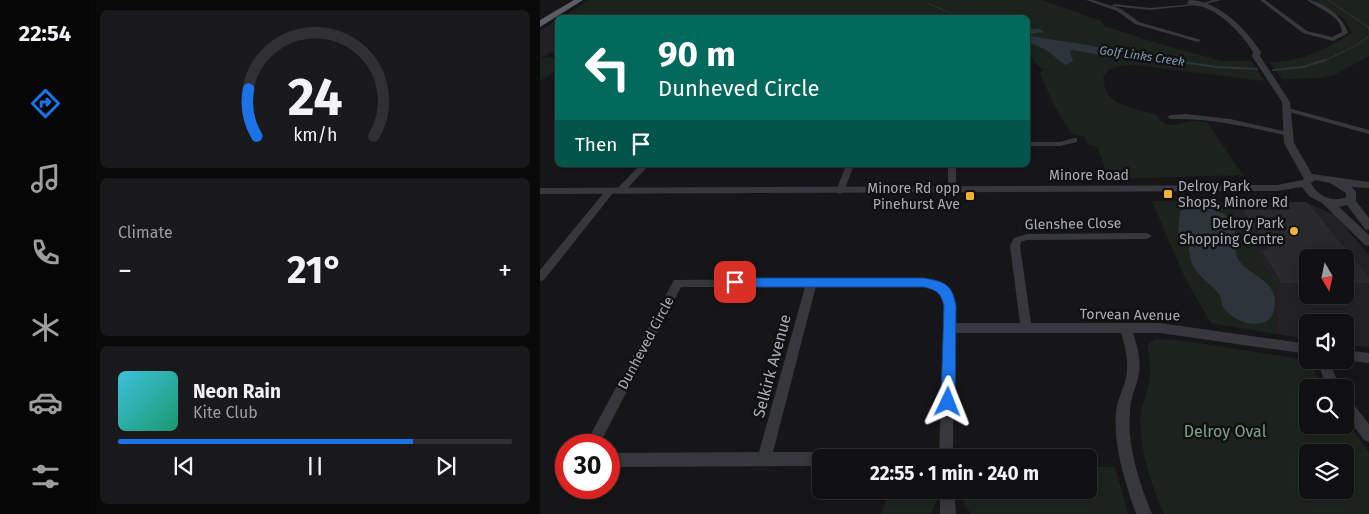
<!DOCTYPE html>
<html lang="en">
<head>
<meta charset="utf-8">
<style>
	:root { --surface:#101012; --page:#19191b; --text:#f1f3f6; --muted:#9c9d9f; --line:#303032; --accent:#1a73e8 }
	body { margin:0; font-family:"Fira Sans",sans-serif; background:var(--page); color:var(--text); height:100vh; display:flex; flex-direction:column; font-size:19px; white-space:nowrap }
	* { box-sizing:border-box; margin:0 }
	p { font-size:16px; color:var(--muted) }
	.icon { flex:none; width:28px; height:28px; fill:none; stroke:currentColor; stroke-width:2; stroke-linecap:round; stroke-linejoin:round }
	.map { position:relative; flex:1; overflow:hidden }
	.panel { display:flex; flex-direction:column; gap:10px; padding:10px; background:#09090a; width:450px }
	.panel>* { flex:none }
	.top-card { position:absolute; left:15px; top:15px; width:475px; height:152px; border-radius:8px; box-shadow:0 2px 8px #0003,0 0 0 1px var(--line); background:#00695c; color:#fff; overflow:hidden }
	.needle { width:32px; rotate:171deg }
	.buttons { position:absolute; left:759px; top:249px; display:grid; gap:10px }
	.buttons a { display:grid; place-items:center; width:55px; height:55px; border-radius:8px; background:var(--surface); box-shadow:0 2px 8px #0003,0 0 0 1px var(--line); font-size:25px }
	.speed { position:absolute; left:15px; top:434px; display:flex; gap:10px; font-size:25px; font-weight:700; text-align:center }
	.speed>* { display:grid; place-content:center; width:65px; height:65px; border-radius:50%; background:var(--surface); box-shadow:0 2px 8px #0003,0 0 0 1px var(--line); line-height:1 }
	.speed .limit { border:8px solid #d22; background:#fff; color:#111 }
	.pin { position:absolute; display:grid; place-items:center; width:42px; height:42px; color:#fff; margin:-21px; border-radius:10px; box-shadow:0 2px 8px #0006 }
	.me { position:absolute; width:55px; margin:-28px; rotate:2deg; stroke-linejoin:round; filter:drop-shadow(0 0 4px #0008) }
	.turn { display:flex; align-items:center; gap:18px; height:105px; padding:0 20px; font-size:22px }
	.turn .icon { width:65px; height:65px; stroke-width:2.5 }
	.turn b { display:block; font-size:35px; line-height:42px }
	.then { display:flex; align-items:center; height:48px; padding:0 20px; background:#0003; gap:10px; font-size:19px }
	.big { font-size:38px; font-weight:700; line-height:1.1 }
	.panel .card { flex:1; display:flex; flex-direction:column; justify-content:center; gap:8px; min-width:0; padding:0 18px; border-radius:8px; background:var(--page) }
	.panel .dial { align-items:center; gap:0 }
	.dial svg { height:130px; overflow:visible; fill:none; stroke:var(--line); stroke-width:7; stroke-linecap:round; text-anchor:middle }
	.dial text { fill:var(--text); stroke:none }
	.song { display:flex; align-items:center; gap:15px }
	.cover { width:60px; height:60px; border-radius:8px; background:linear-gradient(135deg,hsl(190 70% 55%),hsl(160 70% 35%)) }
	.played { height:5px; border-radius:2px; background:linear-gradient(90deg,var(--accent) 75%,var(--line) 75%) }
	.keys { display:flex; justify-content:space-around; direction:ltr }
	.heat { display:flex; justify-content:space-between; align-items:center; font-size:28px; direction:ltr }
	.trip { position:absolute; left:272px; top:449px; width:285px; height:50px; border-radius:8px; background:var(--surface); box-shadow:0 2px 8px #0003,0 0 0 1px var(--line); font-weight:700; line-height:50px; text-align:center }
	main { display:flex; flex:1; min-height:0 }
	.tab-bar { display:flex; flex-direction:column; width:90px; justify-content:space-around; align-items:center; background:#060607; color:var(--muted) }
	.tab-bar .icon { width:35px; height:35px }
	.tab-bar .active { color:var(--accent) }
	.tab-bar b { font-size:22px; color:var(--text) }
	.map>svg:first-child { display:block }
</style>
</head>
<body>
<main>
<nav class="tab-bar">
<b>22:54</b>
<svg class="icon active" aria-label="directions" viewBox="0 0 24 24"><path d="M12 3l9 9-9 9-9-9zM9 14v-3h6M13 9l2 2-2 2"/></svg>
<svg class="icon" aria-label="music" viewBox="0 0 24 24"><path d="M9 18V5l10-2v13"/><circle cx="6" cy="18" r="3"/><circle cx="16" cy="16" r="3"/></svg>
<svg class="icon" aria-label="phone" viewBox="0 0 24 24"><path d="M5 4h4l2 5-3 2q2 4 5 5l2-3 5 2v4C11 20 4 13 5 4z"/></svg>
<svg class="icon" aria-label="climate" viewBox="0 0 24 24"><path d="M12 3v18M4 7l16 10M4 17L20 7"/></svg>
<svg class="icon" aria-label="car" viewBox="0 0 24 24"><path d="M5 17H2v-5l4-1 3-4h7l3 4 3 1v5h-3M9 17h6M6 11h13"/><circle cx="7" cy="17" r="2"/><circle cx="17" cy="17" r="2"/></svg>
<svg class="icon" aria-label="filters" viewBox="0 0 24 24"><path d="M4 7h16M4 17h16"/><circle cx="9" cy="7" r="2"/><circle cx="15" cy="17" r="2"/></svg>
</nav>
<section class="panel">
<div class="card dial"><svg viewBox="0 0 100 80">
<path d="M14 69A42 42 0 1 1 86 69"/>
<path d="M14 69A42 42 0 0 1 9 40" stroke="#1a73e8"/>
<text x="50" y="56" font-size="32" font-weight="700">24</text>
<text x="50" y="72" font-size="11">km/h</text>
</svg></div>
<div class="card"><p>Climate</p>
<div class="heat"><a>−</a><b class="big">21°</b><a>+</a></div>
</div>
<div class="card">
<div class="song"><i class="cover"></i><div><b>Neon Rain</b><p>Kite Club</p></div></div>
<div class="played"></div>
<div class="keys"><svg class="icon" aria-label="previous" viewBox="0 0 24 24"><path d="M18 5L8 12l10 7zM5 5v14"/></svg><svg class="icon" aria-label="pause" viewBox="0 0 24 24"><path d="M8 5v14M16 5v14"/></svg><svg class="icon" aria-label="next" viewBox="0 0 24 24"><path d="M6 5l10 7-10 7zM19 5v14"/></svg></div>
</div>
</section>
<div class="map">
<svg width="829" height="514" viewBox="0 0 829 514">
	<rect width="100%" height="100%" fill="#161618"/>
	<path fill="#222225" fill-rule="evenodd" d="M17 20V50L0 58V31Z
		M687 202H765L795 215 829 255V347L805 345V322H768L767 339 737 334 735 285ZM768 258H805V295H768Z"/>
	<path fill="#1c231d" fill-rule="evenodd" d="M49 0H502L561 21 564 26 620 44 681 61H711L725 81 595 65C583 65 559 67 564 84 566 91 568 96 575 101 587 108 603 111 617 115 624 132 642 122 654 121 658 121 663 122 667 122L703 175 569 179 558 148 547 144 545 137 531 133 516 109 500 74 504 69C485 61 488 36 488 18H22Z
		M773 0H829V56L794 75 780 78 742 79 730 62C763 62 785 49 812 33L805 20Z
		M17 57V70L0 81V58Z
		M612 201 687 202 735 285 737 334 671 323 645 278Z
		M615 339 637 340 762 359 773 367 782 387 768 388V425H805V420L829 452V514H624C611 484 598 447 601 413 602 405 605 399 607 391 612 376 611 361 607 346ZM768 452H805V490H768Z
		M549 467H575L588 514H431L424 504 422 490H549Z
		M351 490H396V501L391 514H341Z"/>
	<path fill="#2c353c" d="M488 26 489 29H499L504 32 489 34 490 36 547 45 596 56 570 57 533 50 530 52 533 61 526 65C520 62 518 59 513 55 506 49 496 45 488 42Z
		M647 206C662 206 692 210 695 230 696 239 694 248 697 257 704 273 729 277 734 295 736 301 735 312 731 317 720 331 692 321 684 308 681 304 682 299 679 294 671 284 659 277 653 266 649 258 650 251 648 244 646 239 641 236 638 232L640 212Z"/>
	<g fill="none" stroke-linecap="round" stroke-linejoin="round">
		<path stroke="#2c353c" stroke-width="1" d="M788 0 828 27 829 31
			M389 4 423 18
			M594 56 637 62
			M782 62 815 46 829 36"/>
		<path stroke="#2c353c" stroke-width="2" d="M627 60 677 67 717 69
			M733 70 763 67 785 60"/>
	</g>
	<path fill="#29292c" stroke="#303034" d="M748 203H767L829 279V282H805V258H768V282H742L723 251H731L705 211H754Z"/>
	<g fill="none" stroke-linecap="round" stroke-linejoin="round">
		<path fill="#37383d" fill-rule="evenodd" d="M546 0H553L581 9 599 22 661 40 658 42 595 24 577 11Z
			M673 0H681L662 5 660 4Z
			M720 0H725L767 31 792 37 802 32C800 15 779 9 767 0 781 0 805 18 808 33L793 41 763 33Z
			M574 4 610 8 654 4 656 5 610 10 572 6Z
			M748 108 829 130V134L746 111 745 110Z
			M646 114 690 119 748 132 752 134 748 136C709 127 671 118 631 119L627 117 631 115Z
			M534 138H537V142L520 146H488V142H520Z
			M100 165H109L83 193H77L76 191 77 189Z
			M306 165H314L304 191 300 194 297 193 296 191Z
			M408 165H416V190L412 193 408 190Z
			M70 188 74 191 73 193 4 280 0 281V270L67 189Z
			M607 233 612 236 607 239 487 240 481 242 480 246 491 323H620L768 344V354L620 333H593C598 348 602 363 598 378 595 390 590 400 590 412 587 447 599 482 612 514H596C585 482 573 446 576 412 577 400 583 390 586 378 589 363 586 348 581 333H414L413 458H399L404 299C400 290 393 288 384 286H276L233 452H281L286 454 287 458H281V466L69 467V453L219 452 265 287H141L59 445H45L134 280 384 278C416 284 414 295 414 323H480L470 246 474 238 487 234Z
			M805 350 829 353V363L804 360Z
			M777 360H789L800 388H787Z
			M805 398 810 400 829 424V442L824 440 805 414Z
			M400 490H414L416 514H400Z"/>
		<path fill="#37383d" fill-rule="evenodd" d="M649 0C678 0 706 29 721 52L720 56 750 102 754 143 772 174 829 182V188L812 187 816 192V201L829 218V230L825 229 807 205 799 207 829 235V246L825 245 782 203 769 196 762 187 737 191 0 194V188L737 185 763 180 764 179 744 143 742 102 712 56 713 52C704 36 681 12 663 7 658 6 652 5 647 4ZM775 180 790 183 806 193V197C793 203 777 196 771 183Z"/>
		<path fill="#5b5e65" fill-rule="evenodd" d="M34 0H43L0 27V20Z"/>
	</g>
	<path fill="#1a73e8" stroke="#114b97" d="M195 278H384C405 282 412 284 416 306L415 402 413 407 408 409 403 407 401 402 404 306C401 293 397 290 384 287H195L191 286 189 282 191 279Z"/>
	<g fill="#f2b134" stroke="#111113" stroke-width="2">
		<rect x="623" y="189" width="10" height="10" rx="2.5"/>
		<rect x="425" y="191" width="10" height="10" rx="2.5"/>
		<circle cx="754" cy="231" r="5"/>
	</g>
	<g text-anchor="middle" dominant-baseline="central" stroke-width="5" stroke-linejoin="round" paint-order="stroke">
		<g font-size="12" font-style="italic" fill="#7f9bb3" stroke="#111113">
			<text transform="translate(602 56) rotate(8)">Golf Links Creek</text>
		</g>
		<g font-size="14" fill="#a8adb8" stroke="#111113">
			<text x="549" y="175">Minore Road</text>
			<text transform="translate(533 224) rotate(-1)">Glenshee Close</text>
			<text transform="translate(590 315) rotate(1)">Torvean Avenue</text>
			<text transform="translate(106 343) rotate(-62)">Dunheved Circle</text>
		</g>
		<g font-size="14" fill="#a8adb8" stroke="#111113" text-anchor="end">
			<text x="638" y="186" text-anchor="start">Delroy Park<tspan x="638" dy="16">Shops, Minore Rd</tspan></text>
			<text x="420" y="188">Minore Rd opp<tspan x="420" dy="16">Pinehurst Ave</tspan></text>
			<text x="744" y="223">Delroy Park<tspan x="744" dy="16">Shopping Centre</tspan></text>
		</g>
		<g font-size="16" fill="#a8adb8" stroke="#111113">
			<text transform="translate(232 366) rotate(-75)">Selkirk Avenue</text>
		</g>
		<g font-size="16" fill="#7fa381" stroke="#111113">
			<text x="685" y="431">Delroy Oval</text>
		</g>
	</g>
</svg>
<div class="buttons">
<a><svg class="needle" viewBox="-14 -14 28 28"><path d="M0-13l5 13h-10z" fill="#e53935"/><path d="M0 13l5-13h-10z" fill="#9c9d9f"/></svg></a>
<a><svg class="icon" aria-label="sound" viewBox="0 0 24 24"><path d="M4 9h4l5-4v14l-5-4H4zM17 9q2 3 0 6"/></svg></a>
<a><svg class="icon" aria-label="search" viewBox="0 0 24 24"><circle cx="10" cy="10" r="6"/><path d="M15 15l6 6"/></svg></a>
<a><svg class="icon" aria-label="layers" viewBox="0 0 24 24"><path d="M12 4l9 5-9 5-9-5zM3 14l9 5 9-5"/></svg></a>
</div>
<div class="speed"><div class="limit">30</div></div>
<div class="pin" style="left:195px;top:282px;background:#d93025"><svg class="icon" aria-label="arrive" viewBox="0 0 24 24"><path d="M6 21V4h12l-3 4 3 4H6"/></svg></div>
<svg class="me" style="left:408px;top:402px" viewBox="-20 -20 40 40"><path d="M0-17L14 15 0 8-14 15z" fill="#1a73e8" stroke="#fff" stroke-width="4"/></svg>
<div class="trip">22:55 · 1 min · 240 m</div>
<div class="top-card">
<div class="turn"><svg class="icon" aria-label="left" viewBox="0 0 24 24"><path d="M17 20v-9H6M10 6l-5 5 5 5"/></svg><div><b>90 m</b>Dunheved Circle</div></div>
<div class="then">Then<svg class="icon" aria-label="arrive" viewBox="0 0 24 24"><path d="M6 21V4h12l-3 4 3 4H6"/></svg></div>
</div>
</div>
</main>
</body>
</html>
